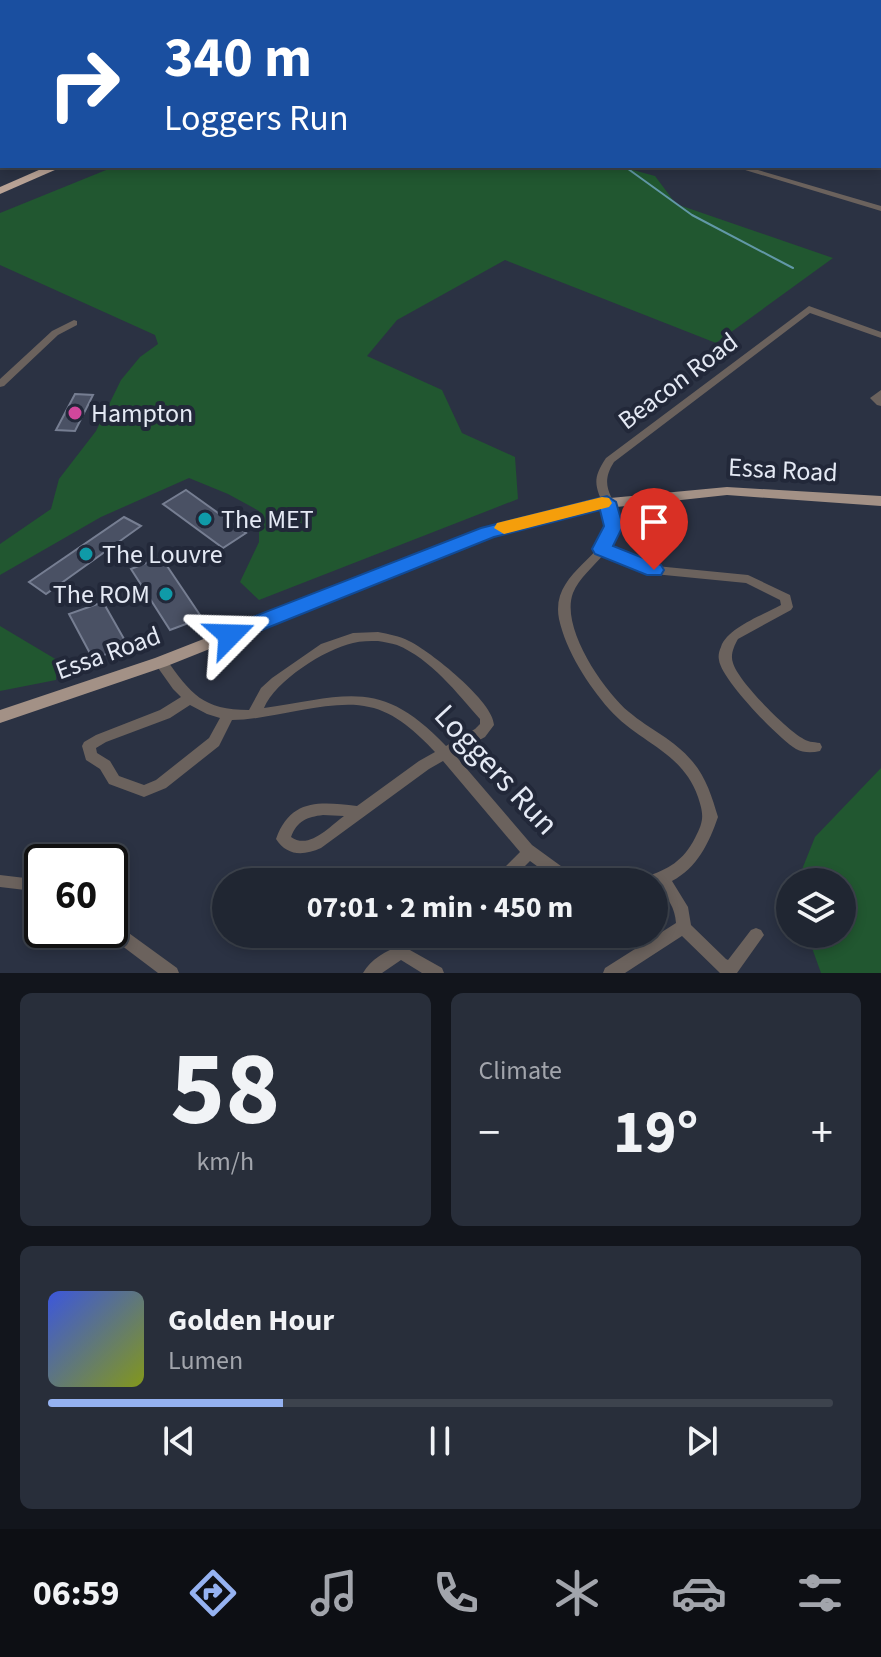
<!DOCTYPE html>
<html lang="en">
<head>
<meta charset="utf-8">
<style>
	:root { --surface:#202632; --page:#282e3a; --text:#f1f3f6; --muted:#a2a5ac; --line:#3d434d; --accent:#95b2f1 }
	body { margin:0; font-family:"Source Sans 3",sans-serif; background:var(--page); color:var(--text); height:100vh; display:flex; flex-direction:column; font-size:30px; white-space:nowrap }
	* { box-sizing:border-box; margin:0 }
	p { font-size:26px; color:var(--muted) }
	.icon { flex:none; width:44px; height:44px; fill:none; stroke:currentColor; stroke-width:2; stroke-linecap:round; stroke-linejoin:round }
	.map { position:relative; height:973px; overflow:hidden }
	.side { display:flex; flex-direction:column; gap:20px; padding:20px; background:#12151c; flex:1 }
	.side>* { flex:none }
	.banner { position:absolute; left:0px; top:0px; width:882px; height:168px; box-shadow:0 4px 12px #0003,0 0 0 2px var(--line); background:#1a4fa0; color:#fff; overflow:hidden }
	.buttons { position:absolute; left:776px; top:868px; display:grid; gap:16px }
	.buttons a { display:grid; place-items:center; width:80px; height:80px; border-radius:50%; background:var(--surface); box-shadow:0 4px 12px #0003,0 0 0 2px var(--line); font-size:40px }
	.speed { position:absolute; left:24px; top:844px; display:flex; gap:16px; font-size:40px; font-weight:700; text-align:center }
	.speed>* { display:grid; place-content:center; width:104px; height:104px; border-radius:50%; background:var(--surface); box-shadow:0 4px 12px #0003,0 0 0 2px var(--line); line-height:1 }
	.speed .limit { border:4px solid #111; border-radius:12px; background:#fff; color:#111 }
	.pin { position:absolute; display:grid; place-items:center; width:68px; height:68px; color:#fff; margin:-82px -34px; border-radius:50% 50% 50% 0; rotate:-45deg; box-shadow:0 0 8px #0007 }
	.pin .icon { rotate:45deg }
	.me { position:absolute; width:88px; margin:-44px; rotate:68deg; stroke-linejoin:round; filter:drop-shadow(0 0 6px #0008) }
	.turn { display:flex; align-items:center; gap:28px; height:168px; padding:0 32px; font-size:36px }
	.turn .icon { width:104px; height:104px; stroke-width:2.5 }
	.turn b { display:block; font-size:56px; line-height:68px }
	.big { font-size:60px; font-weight:700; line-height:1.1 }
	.side .tile { flex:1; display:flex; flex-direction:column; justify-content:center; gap:12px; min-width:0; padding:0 28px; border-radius:12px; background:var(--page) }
	.side .dial { align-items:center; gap:0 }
	.dial b { font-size:104px; line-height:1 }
	.song { display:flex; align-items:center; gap:24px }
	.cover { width:96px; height:96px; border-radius:12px; background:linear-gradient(135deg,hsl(230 70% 55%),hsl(70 70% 35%)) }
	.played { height:8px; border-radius:4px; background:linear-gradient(90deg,var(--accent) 30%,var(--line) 30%) }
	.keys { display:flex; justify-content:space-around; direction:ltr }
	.heat { display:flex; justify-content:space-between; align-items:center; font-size:44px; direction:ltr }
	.side .tiles { flex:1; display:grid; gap:20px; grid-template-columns:1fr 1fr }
	.tile:last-child { grid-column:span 2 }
	.trip { position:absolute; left:212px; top:868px; width:456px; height:80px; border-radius:40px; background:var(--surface); box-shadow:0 4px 12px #0003,0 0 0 2px var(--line); font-weight:700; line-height:80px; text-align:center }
	.tab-bar { display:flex; height:128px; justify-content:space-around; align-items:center; background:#0d0f14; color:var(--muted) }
	.tab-bar .icon { width:56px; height:56px }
	.tab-bar .on { color:var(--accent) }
	.tab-bar b { font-size:36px; color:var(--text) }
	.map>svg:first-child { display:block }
</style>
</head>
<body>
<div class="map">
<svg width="881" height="973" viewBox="0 0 881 973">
	<rect width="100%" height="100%" fill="#2b3243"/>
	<path fill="#215730" d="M116 166H618L655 176 676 204 833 258 716 343 505 260 397 320 367 356 442 390 462 433 515 457 518 499 259 600 240 582 259 542V511L228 494 189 478 101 517 0 575V544L51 509 59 479 96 431 121 380 140 357 158 344 155 335 0 265V213Z
		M0 626 57 660 56 680 0 691Z
		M881 768V973H821L807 934H842V882H797L815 837Z"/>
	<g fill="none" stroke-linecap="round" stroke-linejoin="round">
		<path stroke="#6298a7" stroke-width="2" d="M624 166 692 215 793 268"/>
	</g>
	<path fill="#4a5164" stroke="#767e92" stroke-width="2" d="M75 394 93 395 75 431 56 430Z
		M186 490 246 533 223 548 163 504Z
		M124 517 141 526 46 594 29 582Z
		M161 557 202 618 170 630 131 569Z
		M103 602 128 646 93 659 69 614Z"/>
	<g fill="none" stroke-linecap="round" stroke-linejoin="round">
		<path fill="#6b625d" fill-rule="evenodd" d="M138 0H146L149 2H141Z
			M781 0H788L786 2H779Z
			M0 103H2V108H0Z
			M880 104H881V109H880Z
			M880 126H881V130H880Z
			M732 166H744L881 206V211Z
			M809 306 881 332V338L810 313 614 462C596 490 619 498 619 524 619 533 614 540 609 548L656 566 748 575 790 595 793 607 791 610 738 639C734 646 730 655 733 663 738 681 785 728 802 738 807 742 813 742 820 743L822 747 820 751C812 753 803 753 796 749 778 738 721 679 719 660 718 656 719 651 721 647 727 628 763 615 781 605L780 600 746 583 654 574 604 554C594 566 579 578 573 593 560 627 603 690 629 712 649 729 675 740 692 761 706 777 712 797 718 817 709 843 697 868 672 881L688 907 691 925 726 959 728 960 751 930 756 928 761 930 764 935 737 973H720L682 936 625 973H603L605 968 676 923C675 908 668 898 658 886L654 887V882H642L645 877C669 869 683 861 695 838 704 821 704 815 698 797 682 751 639 743 609 709 588 685 566 651 559 619 550 573 606 558 608 526 608 524 606 515 606 514 598 488 589 483 606 458Z
			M74 320 77 321V325L58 335 4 386 0 387V379L52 331Z
			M881 390V406L877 405 870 398Z
			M378 632C388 634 400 636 409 641 430 651 494 702 494 725L485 737 454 754 532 845 576 877 579 882H559L530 861 517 874 515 882H499L505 867 520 852 443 761 429 769 321 848C303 856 287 856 276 839 291 798 320 802 357 806L419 761 435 752C417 733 395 712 369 707 331 698 273 720 232 720L219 746 166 788 144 797 109 784 100 769 86 760 82 746 84 742 96 735 160 710 181 697 173 689 156 665 155 662 156 659H166C191 694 203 710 249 710L261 688 272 678 321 644 353 633ZM378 641C384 642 391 643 397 645 431 659 457 693 480 719V724L475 729 446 746C381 677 347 696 264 708 275 681 325 649 353 643 361 641 370 641 378 641ZM190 705 207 714 220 718 209 738 156 780 144 785 119 776 110 761 97 753 96 748 106 742 170 718ZM323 815 344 816C329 827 309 850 291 837 297 821 307 817 323 815Z
			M0 875 42 880V892L0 887Z
			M110 921 115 923 177 968 179 973H158L105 933 103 930H110Z
			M401 945 442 968 444 973H422L401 960 382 973H363C371 959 386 951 401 945Z"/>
		<path fill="#a39186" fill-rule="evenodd" d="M727 487 881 496V506L727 495 589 510 493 536 167 666 0 723V710L155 658 483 530 589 500Z"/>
		<path fill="#b9a396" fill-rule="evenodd" d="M48 166H64L0 194V187Z"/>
	</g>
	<path fill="#1a73e8" stroke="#114b97" stroke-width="2" d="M607 496 616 502 623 526 613 546 661 565 664 570 661 575H647L595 554 592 549 604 526 600 510 494 537 237 640H222L219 635 222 629 481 528Z"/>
	<path fill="#f59e0b" d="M602 497 609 498 612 503 609 507 504 534 494 528 497 523Z"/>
	<circle fill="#d1479c" stroke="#222839" stroke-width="3" cx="75" cy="413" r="8"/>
	<g fill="#0f9aa8" stroke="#222839" stroke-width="3">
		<circle cx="205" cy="519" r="8"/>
		<circle cx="86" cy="554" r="8"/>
		<circle cx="166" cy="594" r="8"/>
	</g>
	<g text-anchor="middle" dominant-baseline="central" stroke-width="8" stroke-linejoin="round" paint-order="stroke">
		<g font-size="26" fill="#e4e9f4" stroke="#222839">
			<text transform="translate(678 381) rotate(-37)">Beacon Road</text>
			<text transform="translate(783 470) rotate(3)">Essa Road</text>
			<text transform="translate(108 653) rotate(-20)">Essa Road</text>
		</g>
		<g font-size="26" fill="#e4e9f4" stroke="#222839" text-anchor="start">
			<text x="91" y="413">Hampton</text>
			<text x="221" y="519">The MET</text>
			<text x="102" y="554">The Louvre</text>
			<text x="150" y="594" text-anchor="end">The ROM</text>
		</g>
		<g font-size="32" fill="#e4e9f4" stroke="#222839">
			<text transform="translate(496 770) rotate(47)">Loggers Run</text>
		</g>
	</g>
</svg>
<div class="buttons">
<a><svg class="icon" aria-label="layers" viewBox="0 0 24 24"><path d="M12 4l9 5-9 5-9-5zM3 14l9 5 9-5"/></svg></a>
</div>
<div class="speed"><div class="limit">60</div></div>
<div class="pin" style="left:654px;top:570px;background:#d93025"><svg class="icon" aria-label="arrive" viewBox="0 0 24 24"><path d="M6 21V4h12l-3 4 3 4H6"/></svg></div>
<svg class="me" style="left:230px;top:635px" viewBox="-20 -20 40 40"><path d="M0-17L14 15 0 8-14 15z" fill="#1a73e8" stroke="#fff" stroke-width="4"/></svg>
<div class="trip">07:01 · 2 min · 450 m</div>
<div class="banner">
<div class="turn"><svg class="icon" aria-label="right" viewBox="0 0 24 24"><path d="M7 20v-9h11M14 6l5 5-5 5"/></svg><div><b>340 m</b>Loggers Run</div></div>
</div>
</div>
<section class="side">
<div class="tiles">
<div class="tile dial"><b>58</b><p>km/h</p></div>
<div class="tile"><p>Climate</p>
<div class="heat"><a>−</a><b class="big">19°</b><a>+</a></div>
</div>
<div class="tile">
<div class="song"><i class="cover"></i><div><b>Golden Hour</b><p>Lumen</p></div></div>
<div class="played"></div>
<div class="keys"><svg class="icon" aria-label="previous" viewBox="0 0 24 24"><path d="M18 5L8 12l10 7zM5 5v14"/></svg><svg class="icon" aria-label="pause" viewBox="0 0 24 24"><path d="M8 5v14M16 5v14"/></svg><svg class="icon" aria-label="next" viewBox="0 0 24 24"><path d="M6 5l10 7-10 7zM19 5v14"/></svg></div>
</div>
</div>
</section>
<nav class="tab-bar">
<b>06:59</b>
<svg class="icon on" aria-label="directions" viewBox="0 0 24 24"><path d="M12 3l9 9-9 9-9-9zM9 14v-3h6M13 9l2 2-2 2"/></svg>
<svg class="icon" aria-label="music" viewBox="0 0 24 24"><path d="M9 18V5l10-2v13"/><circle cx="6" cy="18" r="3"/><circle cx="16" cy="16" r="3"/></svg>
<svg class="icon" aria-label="phone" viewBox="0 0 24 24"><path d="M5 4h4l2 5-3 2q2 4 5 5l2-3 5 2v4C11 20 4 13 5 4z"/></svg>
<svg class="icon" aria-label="climate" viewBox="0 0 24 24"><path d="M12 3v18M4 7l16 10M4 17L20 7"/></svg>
<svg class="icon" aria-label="car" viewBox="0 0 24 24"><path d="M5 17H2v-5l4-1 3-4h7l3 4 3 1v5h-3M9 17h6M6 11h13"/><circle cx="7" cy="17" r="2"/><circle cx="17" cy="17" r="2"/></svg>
<svg class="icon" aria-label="filters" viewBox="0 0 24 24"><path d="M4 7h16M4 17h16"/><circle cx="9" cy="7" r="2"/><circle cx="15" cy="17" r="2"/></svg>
</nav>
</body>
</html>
